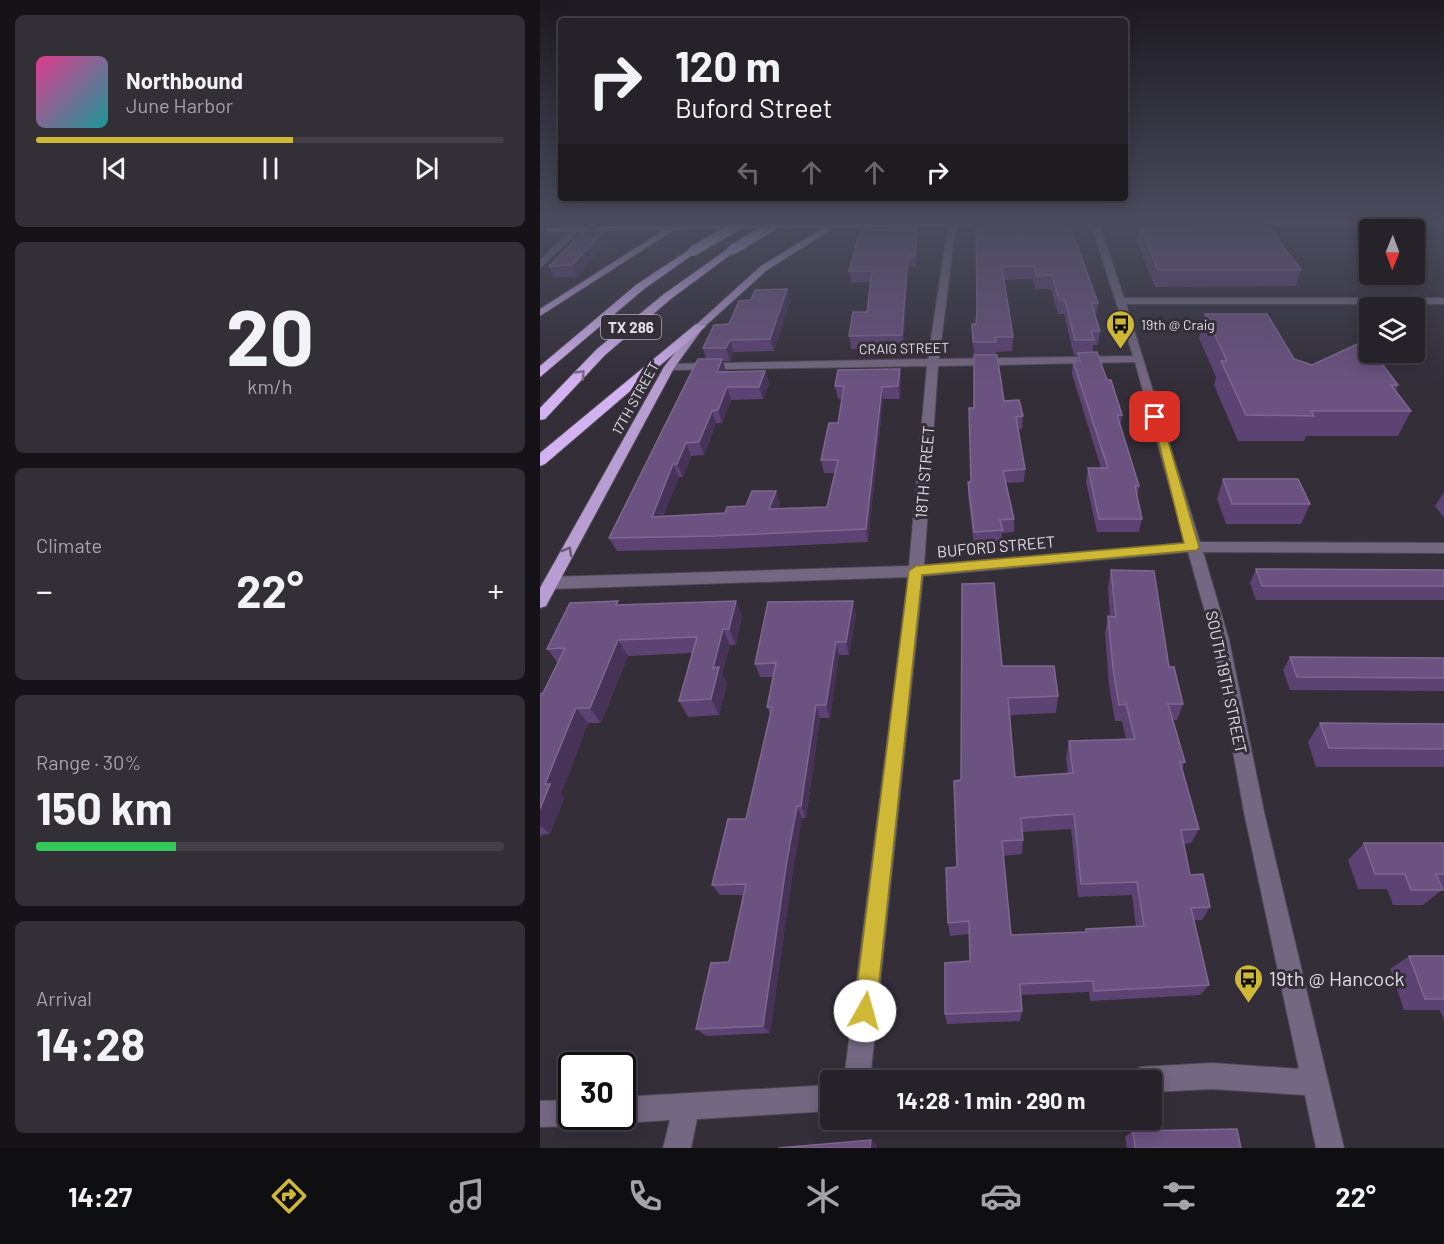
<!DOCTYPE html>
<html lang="en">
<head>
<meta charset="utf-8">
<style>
	:root { --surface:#26222a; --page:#322f36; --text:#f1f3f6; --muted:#a4a4a8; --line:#423f47; --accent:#d0b837 }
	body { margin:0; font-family:Barlow,sans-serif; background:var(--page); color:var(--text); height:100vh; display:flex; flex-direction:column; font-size:22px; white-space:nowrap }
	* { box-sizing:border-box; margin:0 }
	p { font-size:20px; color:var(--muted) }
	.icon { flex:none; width:33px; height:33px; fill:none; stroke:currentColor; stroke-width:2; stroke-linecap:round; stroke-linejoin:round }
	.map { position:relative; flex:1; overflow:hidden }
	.side { display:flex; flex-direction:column; gap:15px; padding:15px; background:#151317; width:540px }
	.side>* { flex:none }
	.top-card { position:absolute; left:18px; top:18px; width:570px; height:183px; border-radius:6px; box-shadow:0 3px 15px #0003,0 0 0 2px var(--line); background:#26222a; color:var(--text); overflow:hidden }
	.needle { width:39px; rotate:181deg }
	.controls { position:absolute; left:819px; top:219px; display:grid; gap:12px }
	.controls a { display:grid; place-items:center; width:66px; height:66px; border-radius:6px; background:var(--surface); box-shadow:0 3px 15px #0003,0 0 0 2px var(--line); font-size:30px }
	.speed { position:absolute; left:18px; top:1052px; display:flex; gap:12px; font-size:30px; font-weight:700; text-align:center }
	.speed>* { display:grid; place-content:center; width:78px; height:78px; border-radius:50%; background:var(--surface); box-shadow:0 3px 15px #0003,0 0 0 2px var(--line); line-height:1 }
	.speed .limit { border:3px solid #111; border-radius:9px; background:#fff; color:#111 }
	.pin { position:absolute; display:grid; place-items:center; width:51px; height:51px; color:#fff; margin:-26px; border-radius:12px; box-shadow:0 3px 9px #0006 }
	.me { position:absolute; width:66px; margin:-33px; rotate:7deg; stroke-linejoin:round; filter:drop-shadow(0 0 4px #0008) }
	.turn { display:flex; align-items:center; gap:21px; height:126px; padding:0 18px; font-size:27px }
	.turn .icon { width:78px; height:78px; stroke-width:2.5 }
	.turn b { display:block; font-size:42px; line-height:51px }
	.lanes { display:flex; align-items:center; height:57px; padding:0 18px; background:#0003; justify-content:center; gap:30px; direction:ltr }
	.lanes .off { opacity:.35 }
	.big { font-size:45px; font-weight:700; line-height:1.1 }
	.side .tile { flex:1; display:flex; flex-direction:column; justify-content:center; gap:9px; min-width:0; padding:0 21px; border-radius:9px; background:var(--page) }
	.side .dial { align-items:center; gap:0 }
	.dial b { font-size:78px; line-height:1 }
	.song { display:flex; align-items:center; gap:18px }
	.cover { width:72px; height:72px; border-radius:9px; background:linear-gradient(135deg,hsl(330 70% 55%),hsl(180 70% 35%)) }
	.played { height:6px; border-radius:3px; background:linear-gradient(90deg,var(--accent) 55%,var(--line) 55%) }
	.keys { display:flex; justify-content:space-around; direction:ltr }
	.heat { display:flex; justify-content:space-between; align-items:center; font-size:33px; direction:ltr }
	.charge { height:9px; border-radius:4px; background:linear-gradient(90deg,#34c759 30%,var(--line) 0) }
	.trip { position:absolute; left:280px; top:1070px; width:342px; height:60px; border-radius:6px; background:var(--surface); box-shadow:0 3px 15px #0003,0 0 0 2px var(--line); font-weight:700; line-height:60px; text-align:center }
	.tabs { display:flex; height:96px; justify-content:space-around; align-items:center; background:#0f0e11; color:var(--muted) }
	.tabs .icon { width:42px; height:42px }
	.tabs .on { color:var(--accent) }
	.tabs b { font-size:27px; color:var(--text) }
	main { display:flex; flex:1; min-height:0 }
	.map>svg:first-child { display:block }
</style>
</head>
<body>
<main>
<section class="side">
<div class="tile">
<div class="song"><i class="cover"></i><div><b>Northbound</b><p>June Harbor</p></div></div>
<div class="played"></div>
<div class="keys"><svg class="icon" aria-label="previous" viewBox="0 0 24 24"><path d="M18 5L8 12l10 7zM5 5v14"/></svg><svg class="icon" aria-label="pause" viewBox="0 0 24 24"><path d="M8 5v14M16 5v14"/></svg><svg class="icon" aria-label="next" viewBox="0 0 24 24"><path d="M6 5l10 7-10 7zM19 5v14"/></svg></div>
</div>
<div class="tile dial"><b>20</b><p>km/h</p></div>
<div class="tile"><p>Climate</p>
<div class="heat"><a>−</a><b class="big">22°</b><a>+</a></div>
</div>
<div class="tile"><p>Range · 30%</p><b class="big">150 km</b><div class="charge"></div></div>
<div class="tile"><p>Arrival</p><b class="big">14:28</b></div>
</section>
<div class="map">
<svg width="904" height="1148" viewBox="0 0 904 1148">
	<rect width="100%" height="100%" fill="#332e38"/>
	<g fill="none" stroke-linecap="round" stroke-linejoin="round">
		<defs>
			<path id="minor" d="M411 223H419L414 239 399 359 593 356 551 223H559L584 298H904V304H586L660 542 904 543V553L663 552 689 640 724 812 804 1148H776L765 1095 672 1089 612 1092V1080H588L592 1071 601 1067 672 1063 759 1069 704 812 673 640 648 552 383 576 330 1080H304L368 577 10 589 2 583 10 577 369 566 387 366 129 370 124 367 129 364 388 359 406 239ZM595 362 645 543 384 565 398 366Z
				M34 227 41 229 0 268V260Z
				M291 1085V1111L157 1119 151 1148H123L130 1120 82 1123 73 1119 71 1116H82V1097Z
				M32 1100V1116H44L41 1122 32 1126 0 1127V1101Z"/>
			<path id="major" d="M291 223H436L432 225 294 228 227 270 163 328 134 368 6 606 0 608V588L124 367 157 324 221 266 283 228 134 230 0 316V309L124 230 0 232V228Z
				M666 223H904V225H670Z"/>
			<path id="highway" d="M189 248 197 250 132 298 65 355 5 419 0 420V408L57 349 124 294Z
				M150 249 158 251 104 289 0 377V366L96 285Z
				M156 324 166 326 5 464 0 466V453Z"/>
		</defs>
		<use href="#minor" stroke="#4f4a54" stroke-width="2"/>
		<use href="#major" stroke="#4f4a54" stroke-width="2"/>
		<use href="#highway" stroke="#4f4a54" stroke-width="2"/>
		<use href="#minor" fill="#746781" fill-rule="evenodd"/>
		<use href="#major" fill="#b79dd1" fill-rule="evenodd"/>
		<use href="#highway" fill="#d2b2f1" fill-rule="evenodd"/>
		<defs>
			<path id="highway-bridge" d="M192 250 237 223
				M153 251 202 223"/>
		</defs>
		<use href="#highway-bridge" stroke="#4f4a54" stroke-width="12" stroke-linecap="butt"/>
		<use href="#highway-bridge" stroke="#d2b2f1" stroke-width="10"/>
	</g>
	<path fill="#5d4274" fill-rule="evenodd" d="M0 223H20L17 225 4 226 8 234 0 241Z
		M436 223 558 303 556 317H555L560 331 558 345H553V353L567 380 582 415 580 426 599 486 597 496 602 519 599 532H557L546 482 548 468H561L532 374 533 361H537L538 355H534L524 314H518L511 289H495L493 279 464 280 473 337 472 351 456 352V355L464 401 483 416 482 429H478L485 469 484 482 466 483 474 519V532L462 533V543L434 545 428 495V482H431L434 408V356L432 324H436L437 311Z
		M649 223H726L761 270 756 286 615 287 597 242 600 227H648Z
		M828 228 830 230V252L822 244Z
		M63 233 67 243 37 277H14L9 266Z
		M378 239 376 267H370L368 278 363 347 311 349 309 336 327 312 331 282 311 283 309 271Z
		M874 246 886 256 878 273H874Z
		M247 289 250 301 234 351 193 352 190 361H182L186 372 225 371 229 383 223 399 191 400 182 423H176L164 455 151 456 143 477H139L123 516 185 513 206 506 236 491 240 504 238 509 287 507 295 473H284L281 460 298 423 302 399H298L295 386 360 369 361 381 360 399H343L328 542 180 549 77 551 69 538 166 359 163 348 189 324 211 300Z
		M665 314 754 359 772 365 858 385 856 391 871 411 858 436H766L764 441H698L674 385 676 377 659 338Z
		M683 479 770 504 761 524H686L677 499Z
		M904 492V518L895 506Z
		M716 569 904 570V600H716L710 583Z
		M571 570 629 667 643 704 637 720H632L645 762 642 769 659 829 651 843 644 844 650 875 670 907 662 920H654L669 985 660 995 550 1001 549 992 481 995 482 1011 480 1021 407 1024 405 1014 430 961 429 934 410 936 408 923 417 867 421 780 462 666 518 696 516 713 470 715 475 777 528 774 526 757 529 741 586 739 582 721H575L569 685 565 634 568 616 570 617 568 588ZM531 829 538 897 592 895 596 927 546 929 545 932 471 935 463 856 482 854 483 840 482 832Z
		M80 605 202 616 196 645H190L182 674 187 683 179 715 148 717 139 701 152 653 88 656 61 723H48L21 794 24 798 10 834 1 835 0 838V694L3 693 18 663 7 649Z
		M316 614 309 655H299L290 718H280L266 818H262L253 870 230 1033 166 1036 156 1029 189 962 203 895H180L172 885 206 819 230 714 227 707 233 677H220L215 664Z
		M750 657 904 658V691L750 690 743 670Z
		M780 723 904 724V767H776L768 742Z
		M824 843H904V889H903L883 905H853L847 889H818L808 860Z
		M869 956H904V1021L900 1010H864L850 969Z
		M593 1131 701 1148H587L585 1137Z"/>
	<path fill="#463357" d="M4 225 8 234 0 241V228Z
		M377 229 378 239 376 267 375 256Z
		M63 233 67 243 37 277 32 265Z
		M369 256 370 267 368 278 363 347 362 335 367 267Z
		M247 289 250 301 234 351 230 339Z
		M190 340 193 352 190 361 186 348Z
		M182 359 186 371 177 372Z
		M360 369 361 381 360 399 358 386Z
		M225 371 229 383 223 399 219 387Z
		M187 387 191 400 182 423 178 410Z
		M342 387 343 399 328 542 326 529Z
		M172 411 176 423 164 455 159 442Z
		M146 443 151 456 143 477 137 464Z
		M133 464 139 477 118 530 112 517Z
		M236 491 240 504 234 522 229 509Z
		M196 601 202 616 196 645 189 629Z
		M313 601 316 614 309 655 306 642Z
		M183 629 190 645 182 674 187 683 179 715 171 699 173 668Z
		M78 640 88 656 61 723 50 708Z
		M296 642 299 655 290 718 286 705Z
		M276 705 280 718 266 818 261 806Z
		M36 708 48 723 21 794 24 798 10 834 0 825V809L5 784Z
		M257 806 262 818 253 870 230 1033 223 1026 247 860Z
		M331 1140 337 1145V1148H330Z"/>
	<path fill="#6b5280" stroke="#7e6890" stroke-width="1.5" fill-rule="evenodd" d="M52 223 63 233 32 265 9 266Z
		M436 223H529L558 303H551L560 331H551L554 340H535L525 300H519L512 275 496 276 494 266 462 267 473 337H455L456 342H433L432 324H436L437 311Z
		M652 223H726L761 270H618L600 227H655Z
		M828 228H856L857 230H830Z
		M377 229 375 256H369L367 267 362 335 309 336 313 312H327L332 271H309L320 230Z
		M874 246 886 256H874Z
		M247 289 230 339 190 340 186 348H163L174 325 189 324 199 301 211 300 215 290Z
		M665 314H727L754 359 772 365 824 341 830 348V352H833L858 385H851L871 411H771L774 416 706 415 681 361H687Z
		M557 352 567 380H571L582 415H577L599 486H595L602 519H559L548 468H568L533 361H540L538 353Z
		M434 355H457L464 401 479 400 483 416 476 417 485 469 463 471 474 519 460 520 463 530 434 532 428 482H431L429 408H434Z
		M158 359H182L177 372 225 371 219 387H187L178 410 172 411 159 442 146 443 137 464H133L112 517 185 513 187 507 206 506 212 491H236L229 509 287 507 298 460H281L289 423H298L304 386H295L298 370 360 369 358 386 342 387 326 529 175 536 69 538Z
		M683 479H758L770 504H692Z
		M716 569 904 570V586H722Z
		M571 570 614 571 629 667H634L643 704H628L645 762H640L659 829 641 830 650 875 663 874 670 907 651 908 669 985 554 991 553 981 480 984 482 1011 405 1014V963L430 961 429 921 408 923 406 868 417 867 414 781 421 780 422 584 454 583 462 666H514L518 696 468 698 475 777 533 773 529 741 595 739 586 704 579 705 573 668 568 616 576 617ZM534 814 541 884 597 882 604 926 546 929V932L471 935 462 841 483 840 481 818Z
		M78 601 76 605 196 601 189 629H183L173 668 179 667 171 699 139 701 157 637 78 640 50 708H36L5 784H10L0 809V694L3 693 25 648 7 649 30 603Z
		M313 601 306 642H296L286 705H276L261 806H257L247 860 223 1026 156 1029 171 963 189 962 206 884 172 885 188 819H206L232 707H227L236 663 215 664 228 602Z
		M750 657 904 658V678L757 677Z
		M780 723 904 724V749L789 748Z
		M824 843H904V874H896L903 890H871L865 874H835Z
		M869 956H904V999H885Z
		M697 1129 701 1148H595L593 1131Z
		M331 1140 330 1148H238Z"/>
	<defs><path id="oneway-chevron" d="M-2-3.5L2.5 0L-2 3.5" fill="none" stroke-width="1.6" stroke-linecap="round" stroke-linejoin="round" transform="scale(1.5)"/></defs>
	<use stroke="#7b698b" href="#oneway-chevron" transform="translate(41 374) rotate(-46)"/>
	<use stroke="#685a75" href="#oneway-chevron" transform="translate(28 551) rotate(-61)"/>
	<linearGradient id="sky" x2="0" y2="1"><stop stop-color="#1c191f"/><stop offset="0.58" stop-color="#4a4c5e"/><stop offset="1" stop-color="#4a4c5e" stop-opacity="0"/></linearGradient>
	<rect width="904" height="383" fill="url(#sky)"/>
	<path fill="#d0b837" stroke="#877824" stroke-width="1.5" d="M612 415 621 417 659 547 657 550 382 575 336 1011 333 1018 325 1022 317 1018 314 1011 369 571 376 566 644 543Z"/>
	<defs>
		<symbol id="bus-pin" viewBox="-11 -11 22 30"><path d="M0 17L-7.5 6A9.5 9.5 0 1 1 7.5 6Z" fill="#d0b837" stroke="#332e38"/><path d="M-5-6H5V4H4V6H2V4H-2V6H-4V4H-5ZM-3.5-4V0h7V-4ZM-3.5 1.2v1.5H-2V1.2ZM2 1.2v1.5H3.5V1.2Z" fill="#111"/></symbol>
	</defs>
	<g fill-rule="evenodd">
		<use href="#bus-pin" x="564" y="308" width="33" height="45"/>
		<use href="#bus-pin" x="692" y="962" width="33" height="45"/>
	</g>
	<g text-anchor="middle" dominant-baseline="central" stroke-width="6" stroke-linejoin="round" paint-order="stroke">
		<g font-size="14" fill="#e1dde4" stroke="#332e38" text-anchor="start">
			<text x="601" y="324">19th @ Craig</text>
		</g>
		<g font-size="14" fill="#e1dde4" stroke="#332e38">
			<text transform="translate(364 348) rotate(-1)">CRAIG STREET</text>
			<text transform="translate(95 398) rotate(-61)">17TH STREET</text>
		</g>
		<rect fill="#332e38" stroke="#ada8b0" stroke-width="1.5" x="61" y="315" width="60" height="24" rx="4.5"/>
		<g font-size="15" font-weight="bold" fill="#e1dde4">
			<text x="91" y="327">TX 286</text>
		</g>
		<g font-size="16" fill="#e1dde4" stroke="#332e38">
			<text transform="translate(384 472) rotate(-85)">18TH STREET</text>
			<text transform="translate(456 546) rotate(-5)">BUFORD STREET</text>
			<text transform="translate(687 682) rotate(78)">SOUTH 19TH STREET</text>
		</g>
		<g font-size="20" fill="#e1dde4" stroke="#332e38" text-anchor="start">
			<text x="729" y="978">19th @ Hancock</text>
		</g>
	</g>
</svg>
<div class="controls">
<a><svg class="needle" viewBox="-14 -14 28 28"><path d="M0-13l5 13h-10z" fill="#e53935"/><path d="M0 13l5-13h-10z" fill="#a4a4a8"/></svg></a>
<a><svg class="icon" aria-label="layers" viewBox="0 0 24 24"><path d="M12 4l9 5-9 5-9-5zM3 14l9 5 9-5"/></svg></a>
</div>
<div class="speed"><div class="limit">30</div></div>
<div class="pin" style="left:615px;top:417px;background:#d93025"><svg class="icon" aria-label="arrive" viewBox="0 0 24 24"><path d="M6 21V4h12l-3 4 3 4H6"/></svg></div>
<svg class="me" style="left:325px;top:1011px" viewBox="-20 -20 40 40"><circle r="19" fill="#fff"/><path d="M0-13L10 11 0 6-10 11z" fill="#d0b837"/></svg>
<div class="trip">14:28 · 1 min · 290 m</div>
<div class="top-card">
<div class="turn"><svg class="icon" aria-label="right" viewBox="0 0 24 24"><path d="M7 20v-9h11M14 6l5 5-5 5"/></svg><div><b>120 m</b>Buford Street</div></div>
<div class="lanes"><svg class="icon off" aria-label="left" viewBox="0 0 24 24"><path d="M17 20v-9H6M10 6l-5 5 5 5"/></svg><svg class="icon off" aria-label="ahead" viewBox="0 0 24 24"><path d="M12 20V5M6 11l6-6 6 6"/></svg><svg class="icon off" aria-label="ahead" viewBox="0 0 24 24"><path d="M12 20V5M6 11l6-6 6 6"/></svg><svg class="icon" aria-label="right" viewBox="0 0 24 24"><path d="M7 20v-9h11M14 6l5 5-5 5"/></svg></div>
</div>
</div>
</main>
<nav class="tabs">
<b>14:27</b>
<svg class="icon on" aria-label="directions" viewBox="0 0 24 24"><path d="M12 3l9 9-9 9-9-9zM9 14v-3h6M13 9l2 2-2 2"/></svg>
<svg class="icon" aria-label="music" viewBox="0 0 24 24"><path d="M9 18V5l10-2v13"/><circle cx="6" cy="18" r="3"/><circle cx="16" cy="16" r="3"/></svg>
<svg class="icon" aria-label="phone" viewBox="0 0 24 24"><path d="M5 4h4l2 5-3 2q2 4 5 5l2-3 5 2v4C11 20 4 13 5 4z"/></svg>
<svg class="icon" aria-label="climate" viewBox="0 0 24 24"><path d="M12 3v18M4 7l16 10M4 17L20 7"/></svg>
<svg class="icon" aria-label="car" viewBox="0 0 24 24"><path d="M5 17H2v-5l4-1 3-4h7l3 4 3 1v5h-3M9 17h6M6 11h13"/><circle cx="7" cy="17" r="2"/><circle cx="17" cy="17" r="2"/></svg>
<svg class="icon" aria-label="filters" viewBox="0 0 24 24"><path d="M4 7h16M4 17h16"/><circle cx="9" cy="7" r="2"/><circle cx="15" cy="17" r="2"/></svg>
<b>22°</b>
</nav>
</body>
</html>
